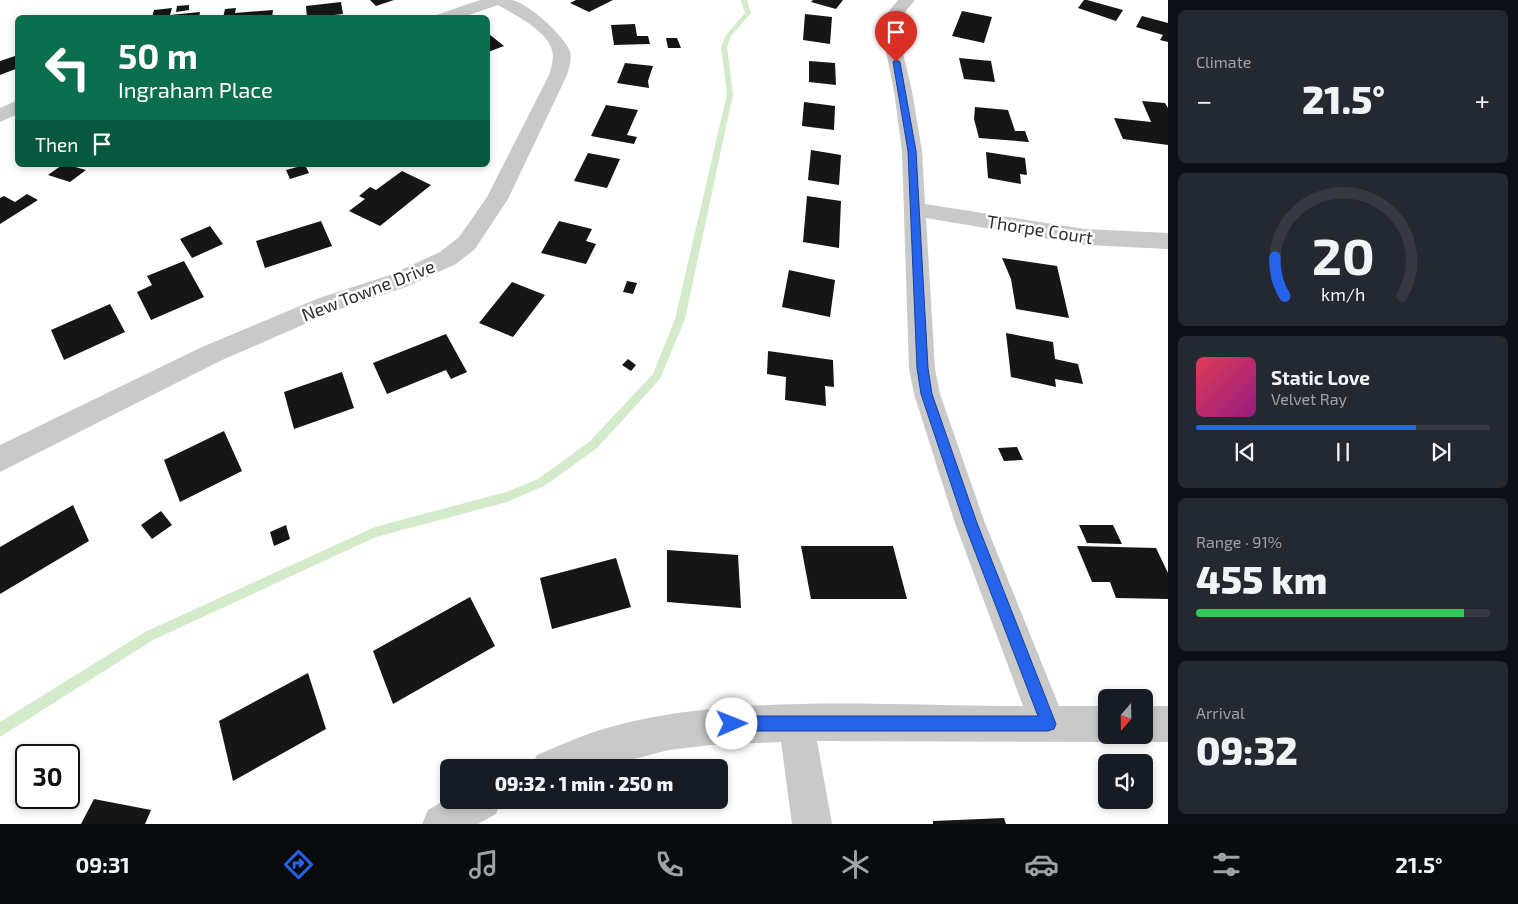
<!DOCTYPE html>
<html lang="en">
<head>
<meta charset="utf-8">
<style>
	:root { --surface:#171b24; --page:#242831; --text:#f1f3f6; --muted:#9ea1a6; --line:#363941; --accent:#2563eb }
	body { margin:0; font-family:"Exo 2",sans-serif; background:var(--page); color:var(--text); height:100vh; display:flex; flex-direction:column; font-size:19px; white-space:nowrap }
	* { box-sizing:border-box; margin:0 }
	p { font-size:16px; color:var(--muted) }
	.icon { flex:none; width:28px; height:28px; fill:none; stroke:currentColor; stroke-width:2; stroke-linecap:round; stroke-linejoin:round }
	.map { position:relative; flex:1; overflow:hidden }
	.panel { display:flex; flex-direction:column; gap:10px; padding:10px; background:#0d0f14; width:350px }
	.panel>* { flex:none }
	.hud { position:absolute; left:15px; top:15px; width:475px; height:152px; border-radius:8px; box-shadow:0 2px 8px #0003; background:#0b6e4f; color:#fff; overflow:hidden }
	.needle { width:32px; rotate:200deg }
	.buttons { position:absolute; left:1098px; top:689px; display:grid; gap:10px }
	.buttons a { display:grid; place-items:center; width:55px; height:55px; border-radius:8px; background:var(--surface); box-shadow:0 2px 8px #0003; font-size:25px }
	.speed { position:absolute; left:15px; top:744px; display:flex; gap:10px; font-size:25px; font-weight:700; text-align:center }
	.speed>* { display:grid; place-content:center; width:65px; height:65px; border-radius:50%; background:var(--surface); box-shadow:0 2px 8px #0003; line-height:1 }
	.speed .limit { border:2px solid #111; border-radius:8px; background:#fff; color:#111 }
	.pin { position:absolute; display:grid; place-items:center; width:42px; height:42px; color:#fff; margin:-51px -21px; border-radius:50% 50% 50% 0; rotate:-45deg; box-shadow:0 0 5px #0007 }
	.pin .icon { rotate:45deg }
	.me { position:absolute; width:55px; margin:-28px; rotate:89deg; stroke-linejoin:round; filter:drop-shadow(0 0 4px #0008) }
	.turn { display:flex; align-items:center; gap:18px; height:105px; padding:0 20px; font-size:22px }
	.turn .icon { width:65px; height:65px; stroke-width:2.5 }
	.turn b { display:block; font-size:35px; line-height:42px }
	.then { display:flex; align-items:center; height:48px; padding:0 20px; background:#0003; gap:10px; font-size:19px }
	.big { font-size:38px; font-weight:800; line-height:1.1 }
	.panel .widget { flex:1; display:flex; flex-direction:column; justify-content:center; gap:8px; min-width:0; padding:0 18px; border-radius:8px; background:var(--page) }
	.panel .dial { align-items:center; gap:0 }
	.dial svg { height:130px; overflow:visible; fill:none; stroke:var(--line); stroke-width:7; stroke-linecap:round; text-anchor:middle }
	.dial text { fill:var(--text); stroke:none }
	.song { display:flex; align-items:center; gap:15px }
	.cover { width:60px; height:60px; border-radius:8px; background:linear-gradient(135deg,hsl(350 70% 55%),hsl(310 70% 35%)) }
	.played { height:5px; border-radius:2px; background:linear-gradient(90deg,var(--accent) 75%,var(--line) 75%) }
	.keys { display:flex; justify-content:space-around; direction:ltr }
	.heat { display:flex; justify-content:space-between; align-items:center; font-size:28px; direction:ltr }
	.charge { height:8px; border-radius:4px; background:linear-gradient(90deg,#34c759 91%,var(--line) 0) }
	.trip { position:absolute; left:440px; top:759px; width:288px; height:50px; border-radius:8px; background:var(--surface); box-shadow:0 2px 8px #0003; font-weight:800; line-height:50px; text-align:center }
	.tab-bar { display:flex; height:80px; justify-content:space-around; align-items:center; background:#090b0e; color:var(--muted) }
	.tab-bar .icon { width:35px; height:35px }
	.tab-bar .selected { color:var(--accent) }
	.tab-bar b { font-size:22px; color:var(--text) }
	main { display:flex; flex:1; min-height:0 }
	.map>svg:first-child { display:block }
</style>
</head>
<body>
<main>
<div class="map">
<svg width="1168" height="824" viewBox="0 0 1168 824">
	<rect width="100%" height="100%" fill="#fff"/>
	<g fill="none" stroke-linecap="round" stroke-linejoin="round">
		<path fill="#d3ebca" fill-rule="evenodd" d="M741 0H747L751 13 731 36 727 47 733 94 685 319 660 379 597 448 546 485 507 502 376 537 153 640 0 737V722L145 632 375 527 506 492 538 479 589 442 653 374 675 319 727 94 721 47 726 35 745 13Z"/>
	</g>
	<path fill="#161616" d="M370 0H394L376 6Z
		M576 0H613L589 12 570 3Z
		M813 0H843L836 9 811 2Z
		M1084 0H1087L1123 10 1116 21 1078 8Z
		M341 2 343 14 307 18 306 6Z
		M189 5V10L176 12 177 6Z
		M172 8 170 15 200 12 199 18H152L154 10Z
		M236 8 235 13 273 10 272 18H223L225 9Z
		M962 11 992 17 984 43 952 36Z
		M805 14 832 17 830 44 803 40Z
		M1142 16 1168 23V42L1160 40 1163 35 1136 27Z
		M635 24 637 36H648L650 44 614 45 611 25Z
		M489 34 504 46 488 52Z
		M666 38H677L681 48H668Z
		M18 55V68L0 75V61Z
		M959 58 991 61 995 82 964 79Z
		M809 61 835 63 836 85 809 82Z
		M625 63 653 66 648 81 649 88 617 83Z
		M1142 101 1165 103 1168 108V145L1123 139 1114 118 1151 122Z
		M804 102 835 106 834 130 802 126Z
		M606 105 638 110 627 135 637 137 634 144 591 136Z
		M975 107 1008 110 1015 131H1025L1029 142 979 138 974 119Z
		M811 150 841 155 839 185 808 180Z
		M986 152 1025 158 1027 175 1020 174 1021 184 988 178Z
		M588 153 620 159 607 188 574 181Z
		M62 165H68L86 170 70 182 48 175Z
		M305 165 309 173 290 179 286 170Z
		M402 171 431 185 380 226 349 211 365 199 359 196 370 187 376 190Z
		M27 194 38 200 0 224V198L4 196 15 202Z
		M807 196 841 201 839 248 803 242Z
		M321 221 332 246 265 268 256 241Z
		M559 221 592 229 586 241 596 244 586 264 541 253Z
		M210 226 223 244 192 258 180 239Z
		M1002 258 1057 266 1069 318 1016 309 1011 279Z
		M184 261 204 297 151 320 137 292 152 285 147 276Z
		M789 270 835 280 830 317 782 307Z
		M627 281 637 283 633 294 623 292Z
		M512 282 545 295 513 337 479 323Z
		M110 304 125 332 64 360 51 330Z
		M1006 333 1053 342 1055 359 1078 364 1083 384 1055 379 1056 387 1011 377Z
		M446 334 467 372 451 379 446 370 387 394 373 363Z
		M768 351 833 360 834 387 825 386 826 406 785 400 786 377 767 374Z
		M628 359 636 365 631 371 622 365Z
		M342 372 354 408 294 429 284 392Z
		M224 431 242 471 180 502 164 460Z
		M1017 447 1023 460 1004 461 998 448Z
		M73 505 89 541 0 594V547Z
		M161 511 172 525 152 539 141 525Z
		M286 525 290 539 274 546 270 532Z
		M1079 525H1113L1122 544 1087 543Z
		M801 546H893L907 599H811Z
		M1077 546 1156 548 1168 573V599L1116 598 1110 582H1092Z
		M667 550 738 555 741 608 667 602Z
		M616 558 631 607 552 629 540 578Z
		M470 597 495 646 393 704 373 651Z
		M308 673 326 729 233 781 219 721Z
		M94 799 151 810 145 824H81Z
		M1004 818 1006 824H933V821Z"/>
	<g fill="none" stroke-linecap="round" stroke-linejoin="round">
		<path fill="#c9c9c9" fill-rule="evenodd" d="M480 0C490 0 502 0 512 0 528 3 565 36 570 52 572 59 569 68 567 75L508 199 475 249 456 264 406 287 337 310 220 361 0 472V445L202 347 319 298 390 275 440 252 459 237 487 197 549 75C551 69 553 62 553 55 551 32 516 16 498 5L460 18H434L436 15Z
			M898 0H915L901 17 898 32 912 91 922 151 925 204 1085 229 1168 233V249L1085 245 926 218 935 369 940 394 985 523 1059 706H1106V735H1120L1119 737 1106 742 817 741 832 824H792L781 742 710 745 669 750 599 768H531L537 755C567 742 597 729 630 722 752 694 897 706 1023 706L955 523 914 394 909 369 902 151 894 91 882 32 885 16Z
			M18 100V114L0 122V108Z
			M1144 706H1168V742H1144L1131 737 1130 735H1144Z
			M449 798V800H501L496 814 478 824H422L428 810Z"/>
	</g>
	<path fill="#2563eb" stroke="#184099" d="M896 59 900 62 916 151 928 368 932 394 977 523 1056 724 1054 729 1048 731H732L727 729 725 724 727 718 732 716H1038L964 523 921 394 917 368 908 151 893 62Z"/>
	<g text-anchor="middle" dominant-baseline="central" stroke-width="5" stroke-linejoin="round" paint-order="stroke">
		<g font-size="18" fill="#2f2f2f" stroke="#fff">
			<text transform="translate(1040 229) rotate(9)">Thorpe Court</text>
			<text transform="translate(368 290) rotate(-21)">New Towne Drive</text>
		</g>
	</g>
</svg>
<div class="buttons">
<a><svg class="needle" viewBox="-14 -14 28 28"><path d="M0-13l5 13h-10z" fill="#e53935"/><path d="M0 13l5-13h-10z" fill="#9ea1a6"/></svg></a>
<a><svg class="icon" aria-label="sound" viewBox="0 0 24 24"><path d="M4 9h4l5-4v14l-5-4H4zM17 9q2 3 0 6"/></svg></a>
</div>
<div class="speed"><div class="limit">30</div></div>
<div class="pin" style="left:896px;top:62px;background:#d93025"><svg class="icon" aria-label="arrive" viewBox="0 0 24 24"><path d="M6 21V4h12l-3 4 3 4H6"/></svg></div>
<svg class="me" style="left:732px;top:724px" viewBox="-20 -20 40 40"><circle r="19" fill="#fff"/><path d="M0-13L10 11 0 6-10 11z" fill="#2563eb"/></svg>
<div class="trip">09:32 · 1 min · 250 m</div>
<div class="hud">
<div class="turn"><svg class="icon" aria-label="left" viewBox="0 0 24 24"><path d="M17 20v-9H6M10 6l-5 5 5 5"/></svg><div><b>50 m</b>Ingraham Place</div></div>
<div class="then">Then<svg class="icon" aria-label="arrive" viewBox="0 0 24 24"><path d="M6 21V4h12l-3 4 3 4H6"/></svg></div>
</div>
</div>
<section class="panel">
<div class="widget"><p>Climate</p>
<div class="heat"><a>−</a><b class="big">21.5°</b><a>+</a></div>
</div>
<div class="widget dial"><svg viewBox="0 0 100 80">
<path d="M14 69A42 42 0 1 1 86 69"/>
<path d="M14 69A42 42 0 0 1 8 45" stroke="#2563eb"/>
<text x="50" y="56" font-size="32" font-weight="700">20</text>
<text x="50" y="72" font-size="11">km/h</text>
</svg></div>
<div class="widget">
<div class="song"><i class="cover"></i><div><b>Static Love</b><p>Velvet Ray</p></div></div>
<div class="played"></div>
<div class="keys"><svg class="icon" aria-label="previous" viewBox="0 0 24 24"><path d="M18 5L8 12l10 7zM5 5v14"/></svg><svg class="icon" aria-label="pause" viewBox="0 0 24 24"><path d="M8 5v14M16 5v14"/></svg><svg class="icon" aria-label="next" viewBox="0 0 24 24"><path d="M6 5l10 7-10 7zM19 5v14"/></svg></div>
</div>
<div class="widget"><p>Range · 91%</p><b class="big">455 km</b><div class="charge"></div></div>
<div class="widget"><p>Arrival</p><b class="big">09:32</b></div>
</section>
</main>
<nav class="tab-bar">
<b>09:31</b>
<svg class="icon selected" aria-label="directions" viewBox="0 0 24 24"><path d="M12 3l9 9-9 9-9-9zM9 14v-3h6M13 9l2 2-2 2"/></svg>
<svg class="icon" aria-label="music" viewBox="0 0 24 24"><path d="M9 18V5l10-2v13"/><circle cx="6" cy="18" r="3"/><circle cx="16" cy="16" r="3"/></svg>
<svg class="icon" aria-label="phone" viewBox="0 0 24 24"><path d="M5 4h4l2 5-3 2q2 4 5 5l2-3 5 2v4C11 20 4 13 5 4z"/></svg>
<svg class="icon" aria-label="climate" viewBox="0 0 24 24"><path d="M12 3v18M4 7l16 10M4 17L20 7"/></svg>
<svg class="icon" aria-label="car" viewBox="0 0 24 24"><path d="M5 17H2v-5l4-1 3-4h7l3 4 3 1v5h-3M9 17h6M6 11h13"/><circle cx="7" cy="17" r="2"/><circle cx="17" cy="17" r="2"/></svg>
<svg class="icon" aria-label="filters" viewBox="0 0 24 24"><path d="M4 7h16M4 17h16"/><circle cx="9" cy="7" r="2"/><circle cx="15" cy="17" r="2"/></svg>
<b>21.5°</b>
</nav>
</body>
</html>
